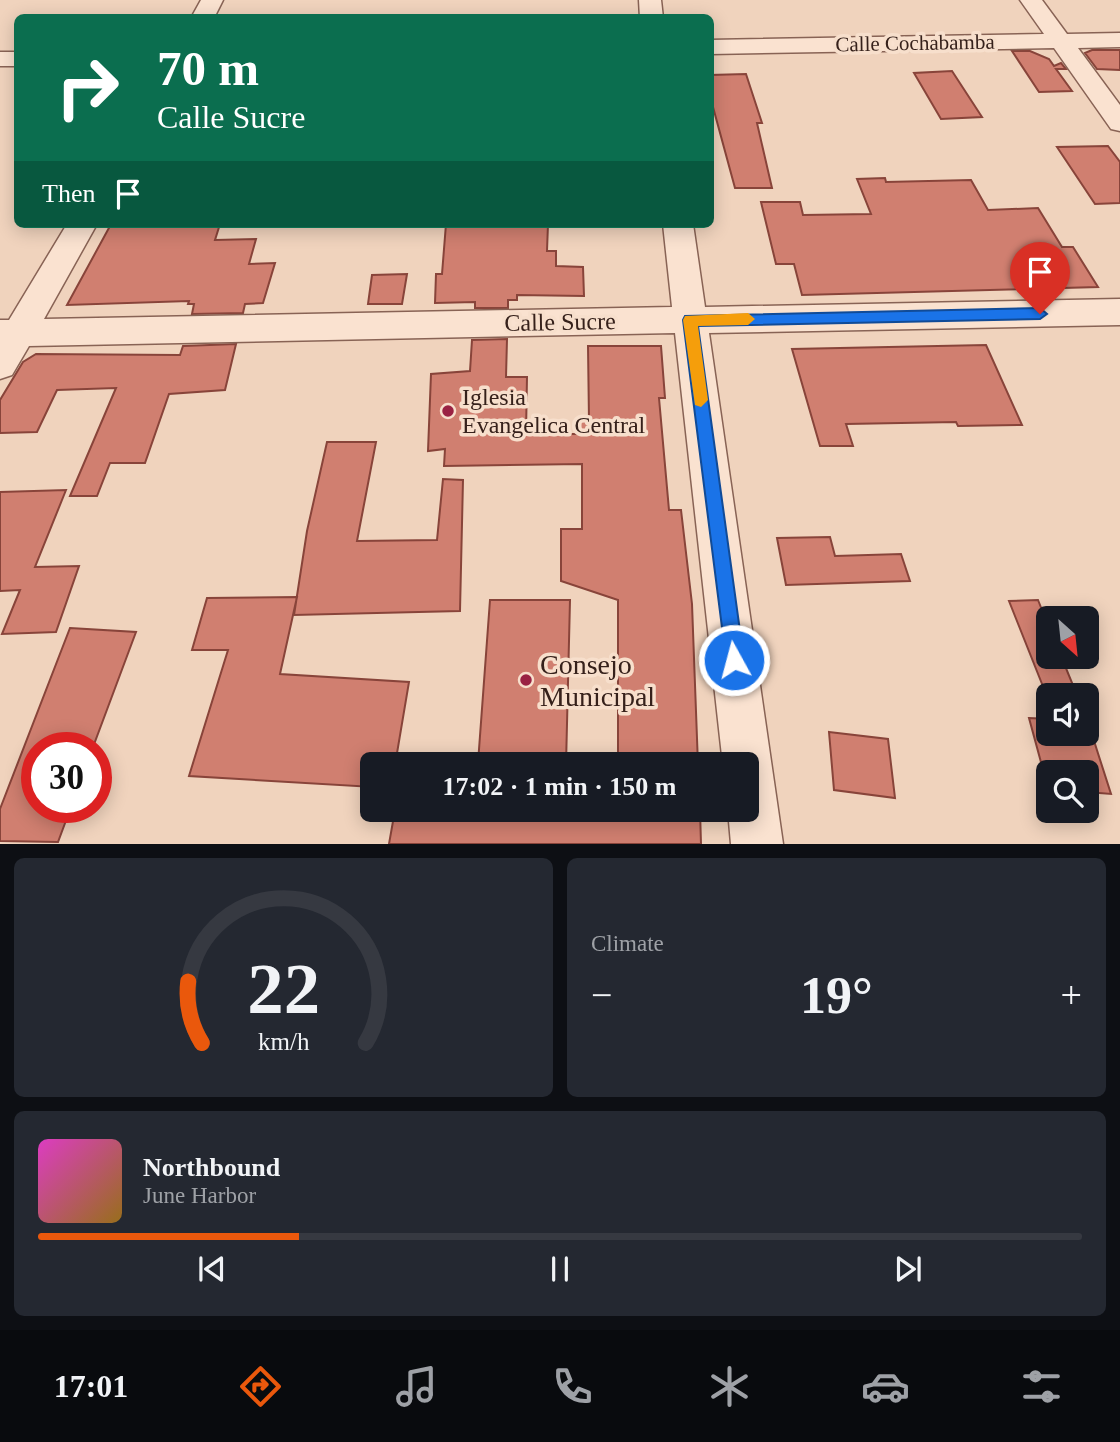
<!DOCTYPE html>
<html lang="en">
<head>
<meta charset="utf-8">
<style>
	:root { --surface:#171b24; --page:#242831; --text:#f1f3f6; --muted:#9ea1a6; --line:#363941; --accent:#ea580c }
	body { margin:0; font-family:Georgia,serif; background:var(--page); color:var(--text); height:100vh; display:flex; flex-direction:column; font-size:26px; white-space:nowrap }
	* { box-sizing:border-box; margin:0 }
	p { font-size:23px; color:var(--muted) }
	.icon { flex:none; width:38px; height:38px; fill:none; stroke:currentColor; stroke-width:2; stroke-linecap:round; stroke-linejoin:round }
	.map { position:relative; height:844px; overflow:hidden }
	.drawer { display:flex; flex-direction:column; gap:14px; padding:14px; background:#0d0f14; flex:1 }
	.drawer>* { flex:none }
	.guide { position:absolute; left:14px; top:14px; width:700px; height:214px; border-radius:10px; box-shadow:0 4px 18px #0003; background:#0b6e4f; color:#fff; overflow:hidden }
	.needle { width:46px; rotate:153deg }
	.fabs { position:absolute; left:1036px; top:606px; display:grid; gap:14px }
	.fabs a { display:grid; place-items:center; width:63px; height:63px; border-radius:10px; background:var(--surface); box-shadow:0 4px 18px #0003; font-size:35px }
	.speed { position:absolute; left:21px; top:732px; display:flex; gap:14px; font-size:35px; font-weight:700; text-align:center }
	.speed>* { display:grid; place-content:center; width:91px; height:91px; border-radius:50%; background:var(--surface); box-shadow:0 4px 18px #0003; line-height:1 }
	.speed .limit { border:10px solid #d22; background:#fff; color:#111 }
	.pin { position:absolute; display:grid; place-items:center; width:60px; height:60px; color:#fff; margin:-72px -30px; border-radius:50% 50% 50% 0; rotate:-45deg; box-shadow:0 0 7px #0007 }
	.pin .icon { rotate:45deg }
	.me { position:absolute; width:77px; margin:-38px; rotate:353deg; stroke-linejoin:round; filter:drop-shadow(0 0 5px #0008) }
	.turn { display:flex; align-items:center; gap:24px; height:147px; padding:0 28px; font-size:32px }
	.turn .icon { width:91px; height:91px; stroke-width:2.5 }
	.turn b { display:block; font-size:49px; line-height:60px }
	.then { display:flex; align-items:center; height:66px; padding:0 28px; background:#0003; gap:14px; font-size:26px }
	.big { font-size:52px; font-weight:600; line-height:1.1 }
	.drawer .tile { flex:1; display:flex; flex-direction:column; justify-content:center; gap:10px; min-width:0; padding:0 24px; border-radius:10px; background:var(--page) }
	.drawer .dial { align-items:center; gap:0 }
	.dial svg { height:182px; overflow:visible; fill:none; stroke:var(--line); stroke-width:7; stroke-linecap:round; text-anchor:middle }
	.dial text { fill:var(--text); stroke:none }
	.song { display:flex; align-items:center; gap:21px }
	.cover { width:84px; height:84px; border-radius:10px; background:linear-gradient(135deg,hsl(310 70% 55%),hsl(40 70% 35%)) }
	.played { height:7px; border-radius:4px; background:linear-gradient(90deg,var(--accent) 25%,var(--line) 25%) }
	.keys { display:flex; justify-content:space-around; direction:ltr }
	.heat { display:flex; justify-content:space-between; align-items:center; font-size:38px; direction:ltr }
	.drawer .tiles { flex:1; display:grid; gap:14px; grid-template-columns:1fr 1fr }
	.tile:last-child { grid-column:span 2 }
	.trip { position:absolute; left:360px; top:752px; width:399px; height:70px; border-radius:10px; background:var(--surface); box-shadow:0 4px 18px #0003; font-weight:600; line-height:70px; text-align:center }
	.menu { display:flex; height:112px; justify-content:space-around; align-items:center; background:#090b0e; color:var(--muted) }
	.menu .icon { width:49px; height:49px }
	.menu .selected { color:var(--accent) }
	.menu b { font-size:32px; color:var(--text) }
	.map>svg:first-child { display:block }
</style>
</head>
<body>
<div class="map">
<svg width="1120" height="844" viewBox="0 0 1120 844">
	<rect width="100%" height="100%" fill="#f0d3bd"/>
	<path fill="#d07f70" stroke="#88443a" stroke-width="2" d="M1092 50H1120V70L1097 69 1085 53Z
		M1012 51H1030L1049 59 1054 66 1061 63 1066 69H1056L1072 91 1039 92Z
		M952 71 982 117 941 119 914 73Z
		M746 74 762 123H757L772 188H735L710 96V75Z
		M1108 146 1120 162V203L1095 204 1057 147Z
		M885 178 886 182 971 180 988 210 1038 208 1062 247H1073L1098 287 802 295 794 264H776L761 202H800L803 215 871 214 857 179Z
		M169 224H220L215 240 256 239 249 264 275 263 263 303 245 304 243 313 192 314 194 304H188L189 301 67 305 110 226Z
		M446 224H548L547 251H556V266L583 267 584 296 517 295V300H508V308H475V302L435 303 436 274H442Z
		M407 274 402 304H368L372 275Z
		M507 339 506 377H527L526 434H579L578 421H589L588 346H661L665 398H659L669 510H681L692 604 698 765H618V600L561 581V529H582V464L444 466 445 449 428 451 431 374 470 371 472 340Z
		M236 344 225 390 169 394 145 463H110L97 496H70L116 388 57 390 37 432 0 433V400L23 362 36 354 180 355 183 346Z
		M986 345 1022 425 958 426 956 422 846 424 853 446H820L792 349Z
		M327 442H376L357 541 437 540 443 479 463 480 460 611 294 615 307 531Z
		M66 490 35 567 79 566 56 632 2 634 20 590 0 591V492Z
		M830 537 835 556 901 554 910 581 786 585 777 538Z
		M297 597 280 674 409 682 396 759 478 763 490 600H570L566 765H373V787L189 776 228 650H192L207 598Z
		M1038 600 1048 625V656H1061L1077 695H1048V699L1009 601Z
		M70 628 136 632 93 747H37V807H71L58 842 0 841V809Z
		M1029 718 1048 719V733H1087V719L1111 794 1087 792V772H1048V788Z
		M829 732 888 739 895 798 834 790Z
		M395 810H700L701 844H389Z"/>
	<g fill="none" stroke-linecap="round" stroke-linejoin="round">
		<defs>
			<path id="minor" d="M201 0H223L214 18H191Z
				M639 0H661L663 18H640Z
				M1020 0H1042L1067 34 1120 33V47L1078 48 1120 105V131L1111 129 1054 48 710 54V40L1044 34Z
				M0 52H18V66H0Z
				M67 224H97L44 319 672 307 663 224H693L705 307 1120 299V325L709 333 783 844H731L728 810H747V765H723L675 333 29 346 12 375 0 379V320H9Z"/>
		</defs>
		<use href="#minor" stroke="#886355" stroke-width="3"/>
		<use href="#minor" fill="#fae2d0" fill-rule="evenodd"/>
	</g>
	<path fill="#1a73e8" stroke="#114b97" stroke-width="2" d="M1040 308 1047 314 1040 319 698 326 744 660 741 667 734 670 727 667 683 320 685 316Z"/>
	<path fill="#f59e0b" d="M748 313 755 319 748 325 698 326 708 400 701 407 695 405 683 320 685 316Z"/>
	<g fill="#9a2243" stroke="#f7dfcc" stroke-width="2.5">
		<circle cx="448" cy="411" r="7"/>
		<circle cx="526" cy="680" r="7"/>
	</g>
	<g text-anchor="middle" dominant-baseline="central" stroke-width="7" stroke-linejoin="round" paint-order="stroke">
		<g font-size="21" fill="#36211b" stroke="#f7dfcc">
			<text transform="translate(915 43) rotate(-1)">Calle Cochabamba</text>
		</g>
		<g font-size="24" fill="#36211b" stroke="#f7dfcc">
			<text transform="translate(560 322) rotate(-1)">Calle Sucre</text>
		</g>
		<g font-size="24" fill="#36211b" stroke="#f7dfcc" text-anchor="start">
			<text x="462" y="397">Iglesia<tspan x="462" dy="28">Evangelica Central</tspan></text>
		</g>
		<g font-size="28" fill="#36211b" stroke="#f7dfcc" text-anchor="start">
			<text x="540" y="664">Consejo<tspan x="540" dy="32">Municipal</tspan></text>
		</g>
	</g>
</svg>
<div class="fabs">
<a><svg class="needle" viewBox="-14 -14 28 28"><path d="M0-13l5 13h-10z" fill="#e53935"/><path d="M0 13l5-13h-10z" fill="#9ea1a6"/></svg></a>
<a><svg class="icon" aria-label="sound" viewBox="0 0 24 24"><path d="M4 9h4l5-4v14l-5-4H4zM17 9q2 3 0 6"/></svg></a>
<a><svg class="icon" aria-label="search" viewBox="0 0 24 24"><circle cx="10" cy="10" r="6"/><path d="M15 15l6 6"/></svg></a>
</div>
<div class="speed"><div class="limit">30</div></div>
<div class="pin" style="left:1040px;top:314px;background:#d93025"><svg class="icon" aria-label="arrive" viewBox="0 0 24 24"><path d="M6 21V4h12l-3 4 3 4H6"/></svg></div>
<svg class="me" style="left:734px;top:660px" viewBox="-20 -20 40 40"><circle r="17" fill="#1a73e8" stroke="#fff" stroke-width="3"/><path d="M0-11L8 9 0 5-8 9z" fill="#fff"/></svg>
<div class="trip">17:02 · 1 min · 150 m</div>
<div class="guide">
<div class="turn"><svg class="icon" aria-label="right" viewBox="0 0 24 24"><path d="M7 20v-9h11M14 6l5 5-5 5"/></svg><div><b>70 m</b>Calle Sucre</div></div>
<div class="then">Then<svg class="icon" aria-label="arrive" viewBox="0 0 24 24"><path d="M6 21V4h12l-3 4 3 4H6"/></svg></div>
</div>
</div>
<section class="drawer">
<div class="tiles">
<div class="tile dial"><svg viewBox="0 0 100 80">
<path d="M14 69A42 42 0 1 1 86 69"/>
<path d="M14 69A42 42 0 0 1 8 42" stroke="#ea580c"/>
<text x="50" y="56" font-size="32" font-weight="700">22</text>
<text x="50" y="72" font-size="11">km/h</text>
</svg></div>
<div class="tile"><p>Climate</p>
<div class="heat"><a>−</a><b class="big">19°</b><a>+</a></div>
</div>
<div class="tile">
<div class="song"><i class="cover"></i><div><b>Northbound</b><p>June Harbor</p></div></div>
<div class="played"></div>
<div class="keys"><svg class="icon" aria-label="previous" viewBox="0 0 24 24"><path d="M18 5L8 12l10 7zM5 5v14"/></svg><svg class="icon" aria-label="pause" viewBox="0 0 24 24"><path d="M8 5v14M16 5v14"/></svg><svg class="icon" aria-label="next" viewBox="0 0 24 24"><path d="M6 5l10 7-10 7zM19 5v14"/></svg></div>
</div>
</div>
</section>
<nav class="menu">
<b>17:01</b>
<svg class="icon selected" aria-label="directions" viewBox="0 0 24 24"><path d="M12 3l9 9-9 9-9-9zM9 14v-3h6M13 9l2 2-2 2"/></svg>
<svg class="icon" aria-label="music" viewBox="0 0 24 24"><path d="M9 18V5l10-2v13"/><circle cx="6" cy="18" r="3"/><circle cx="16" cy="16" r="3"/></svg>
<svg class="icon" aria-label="phone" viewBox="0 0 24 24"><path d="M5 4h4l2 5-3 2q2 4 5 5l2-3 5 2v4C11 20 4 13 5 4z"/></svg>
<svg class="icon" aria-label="climate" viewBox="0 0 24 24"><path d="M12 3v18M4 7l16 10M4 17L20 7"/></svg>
<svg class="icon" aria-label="car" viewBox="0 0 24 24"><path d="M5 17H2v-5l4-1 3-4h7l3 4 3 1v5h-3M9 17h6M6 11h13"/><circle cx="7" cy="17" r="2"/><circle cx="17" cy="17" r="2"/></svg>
<svg class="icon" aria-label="filters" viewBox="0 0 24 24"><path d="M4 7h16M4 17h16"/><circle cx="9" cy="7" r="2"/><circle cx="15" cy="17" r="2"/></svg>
</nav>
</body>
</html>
